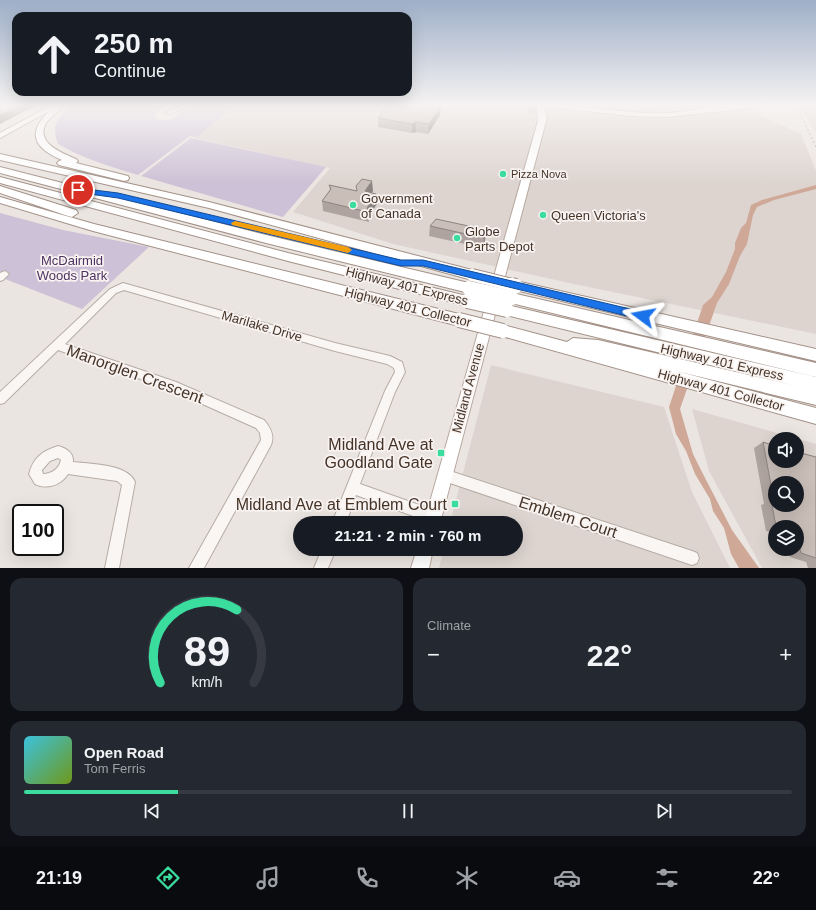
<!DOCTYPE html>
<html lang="en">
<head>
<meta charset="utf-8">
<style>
	:root { --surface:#171b24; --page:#242831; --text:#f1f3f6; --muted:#9ea1a6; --line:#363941; --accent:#3add9e }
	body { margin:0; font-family:Arial,sans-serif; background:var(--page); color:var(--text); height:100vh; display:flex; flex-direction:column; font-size:15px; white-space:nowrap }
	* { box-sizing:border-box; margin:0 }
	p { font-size:13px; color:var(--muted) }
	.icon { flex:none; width:22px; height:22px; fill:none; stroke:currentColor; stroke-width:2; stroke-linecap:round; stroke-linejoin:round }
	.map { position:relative; height:568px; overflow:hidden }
	.sheet { display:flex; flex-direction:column; gap:10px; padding:10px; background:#0d0f14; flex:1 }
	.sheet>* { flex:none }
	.guide { position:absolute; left:12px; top:12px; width:400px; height:84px; border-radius:12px; box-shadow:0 4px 16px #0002; background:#171b24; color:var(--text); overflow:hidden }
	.buttons { position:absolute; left:768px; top:432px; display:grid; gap:8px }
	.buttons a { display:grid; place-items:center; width:36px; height:36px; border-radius:50%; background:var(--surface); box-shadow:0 4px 16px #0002; font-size:20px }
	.speed { position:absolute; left:12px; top:504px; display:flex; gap:8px; font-size:20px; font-weight:700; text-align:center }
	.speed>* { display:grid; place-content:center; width:52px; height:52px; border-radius:50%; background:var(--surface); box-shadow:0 4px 16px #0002; line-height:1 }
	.speed .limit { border:2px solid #111; border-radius:6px; background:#fff; color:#111 }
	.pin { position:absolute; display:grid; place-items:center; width:34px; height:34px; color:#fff; margin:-17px; border:2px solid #fff; border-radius:50%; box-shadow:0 1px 4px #0007 }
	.me { position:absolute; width:44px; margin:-22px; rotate:283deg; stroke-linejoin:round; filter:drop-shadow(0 0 3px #0008) }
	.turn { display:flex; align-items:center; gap:14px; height:84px; padding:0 16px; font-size:18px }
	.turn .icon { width:52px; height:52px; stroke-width:2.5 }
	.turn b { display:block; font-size:28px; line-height:34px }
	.big { font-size:30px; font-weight:700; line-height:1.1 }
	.sheet .tile { flex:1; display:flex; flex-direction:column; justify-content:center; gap:6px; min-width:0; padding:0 14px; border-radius:12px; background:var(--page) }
	.sheet .dial { align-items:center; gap:0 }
	.dial svg { height:104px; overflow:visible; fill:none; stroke:var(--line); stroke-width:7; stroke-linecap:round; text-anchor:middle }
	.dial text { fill:var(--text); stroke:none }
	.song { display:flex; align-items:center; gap:12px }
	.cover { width:48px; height:48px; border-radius:6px; background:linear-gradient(135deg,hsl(190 70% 55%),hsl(80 70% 35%)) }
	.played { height:4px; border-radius:2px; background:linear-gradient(90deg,var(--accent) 20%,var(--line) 20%) }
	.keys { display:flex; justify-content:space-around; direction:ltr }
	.heat { display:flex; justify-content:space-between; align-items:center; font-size:22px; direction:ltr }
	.sheet .tiles { flex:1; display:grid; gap:10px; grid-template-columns:1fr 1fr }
	.tile:last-child { grid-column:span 2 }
	.trip { position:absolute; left:293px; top:516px; width:230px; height:40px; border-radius:20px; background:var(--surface); box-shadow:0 4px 16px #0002; font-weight:700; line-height:40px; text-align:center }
	.tab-bar { display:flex; height:64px; justify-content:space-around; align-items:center; background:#090b0e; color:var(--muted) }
	.tab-bar .icon { width:28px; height:28px }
	.tab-bar .on { color:var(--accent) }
	.tab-bar b { font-size:18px; color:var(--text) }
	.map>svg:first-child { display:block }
</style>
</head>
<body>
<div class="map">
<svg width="816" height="568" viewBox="0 0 816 568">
	<rect width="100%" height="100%" fill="#ebe5e1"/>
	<path fill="#ddd4cf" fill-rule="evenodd" d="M235 105H537L579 112 635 118H662L748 110 801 134 816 171V334L574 284 393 244 293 212 330 168 195 138Z
		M580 105H714L657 112 625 111Z
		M800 105H816V131L814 130Z
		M491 365 664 407 692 492 730 568H439L444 549H516V523H450Z
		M692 409 816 444V568H762L709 471ZM775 439H797V461H775ZM775 483H797V505H775ZM775 527H797V549H775Z"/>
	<path fill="#ccc1d6" d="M71 105H163L162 108 155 114 156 119C177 124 176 111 192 105 201 102 224 105 235 105L197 137 190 136 138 175C109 166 84 159 58 144 51 124 57 119 71 105Z
		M191 138 326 167 283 217 141 176Z
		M0 213 63 230 149 247 82 309 0 277Z"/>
	<path fill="#cfa898" d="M816 185V189L774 200 757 207 753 215 747 244 740 256 729 284 717 303 680 409 693 454 703 474 732 530 759 568H739L731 554 724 528 713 511 710 499 695 474 686 451 676 434 669 407 703 305 712 297 726 272 735 249V243L741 228 746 223 751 205 762 200Z"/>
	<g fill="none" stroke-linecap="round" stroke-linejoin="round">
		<defs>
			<path id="minor" d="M184 105H191L170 114 165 113Z
				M5 271 9 274 3 280 0 281V273Z
				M123 283 335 343 390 356 402 362 405 372 395 392 360 484 439 512 441 517 439 522 432 523 356 495 346 523H332L385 391 395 372 394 368 387 364 335 351 124 290 116 293 65 344 176 382 264 420C270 427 275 435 271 445L204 568H189L261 440 260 433 256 428 169 389 58 350 4 403 0 404V392L110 289Z
				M58 446C66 448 74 453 73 462 90 464 128 464 135 482L119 568H105L122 485 117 481 68 474C61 485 47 490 35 484L29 474C33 458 42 451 58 446ZM58 458 61 460C59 469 51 474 43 474L42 470 50 461Z
				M444 469 692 551 697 553 699 558 697 563 692 565 444 481 440 479 438 475 440 471Z
				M322 549H336L328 568H314Z"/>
			<path id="major" d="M52 105H60L0 138V133Z
				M537 105H545L544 111 547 114 546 121 440 523H424L538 121Z
				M549 105C589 105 628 115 669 113 697 111 736 100 764 105L760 107 668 117 630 116 552 107Z
				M417 549H433L429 568H411Z"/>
			<path id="highway" d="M56 105H64C59 112 51 116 46 123 35 143 62 153 76 159L78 161 76 163 128 176 129 178 128 180 124 181 59 165 57 163 59 161 62 160C27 146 29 127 56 105Z
				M0 154 209 202 472 270 477 272 478 275 477 278 472 280 209 208 0 160Z
				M0 167 266 235 469 283 474 285 476 288 474 291 469 293 266 243 0 173Z
				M0 177 288 253 467 296 472 297 474 301 472 305 467 306 288 261 0 183Z
				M0 186 76 210 78 213 72 217 68 216 0 193Z
				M0 197 94 224 459 314 464 316 466 320 464 324 459 326 93 231 0 203Z
				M516 281 816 349V361L511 289 509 286 511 283Z
				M512 293 816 363V377L507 302 505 298 507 294Z
				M507 305 816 377V405L676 371 816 408V424L498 335 496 331 498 327 503 325 567 342 573 338 598 340 796 386 502 314 500 310 502 306Z"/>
		</defs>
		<use href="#minor" stroke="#b6aca5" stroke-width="2"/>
		<use href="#major" stroke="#b8a89f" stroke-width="2"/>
		<use href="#highway" stroke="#a39187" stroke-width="2"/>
		<use href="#minor" fill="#f9f6f4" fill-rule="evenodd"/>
		<use href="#major" fill="#fff" fill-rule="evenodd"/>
		<use href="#highway" fill="#fff" fill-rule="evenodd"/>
		<path stroke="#978479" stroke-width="1" stroke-dasharray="1.5 3" stroke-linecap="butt" d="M796 105 816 147"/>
		<defs>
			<path id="highway-bridge-far1" d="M472 275 516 286"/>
			<path id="highway-bridge" d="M512 285 516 286
				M469 288 512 298
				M467 301 507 310
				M459 320 503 331"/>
		</defs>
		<use href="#highway-bridge-far1" stroke="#a39187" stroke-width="14" stroke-linecap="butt"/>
		<use href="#highway-bridge" stroke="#a39187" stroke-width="16" stroke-linecap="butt"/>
		<use href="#highway-bridge-far1" stroke="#fff" stroke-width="12"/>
		<use href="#highway-bridge" stroke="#fff" stroke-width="14"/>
	</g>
	<path fill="#aea39e" d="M388 105H438L441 106 440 115 428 134 416 132 412 133 378 127V118Z
		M530 105H536L534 113 528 112Z
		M607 105H618L617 106Z
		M329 185 357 191H373L371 193 376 194 377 204 368 217 369 222 323 211 322 201 330 190Z
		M430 226 487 230 485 240 483 248 429 236Z
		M763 442 816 457V568H808L806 562 790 557 788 549H797V527H775V533L766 531 761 505 764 504 754 448Z"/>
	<path fill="#8d8581" d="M19 105H37L0 124V115Z
		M437 105H438L437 111 441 106 440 115 428 134 429 124Z
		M416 122V132L412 133V124Z
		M372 181 373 191 366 201 365 191Z
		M376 194 377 204 368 217 367 208Z
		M487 230 485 240 483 248 484 238Z"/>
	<path fill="#cabeb8" stroke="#8d8581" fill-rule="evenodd" d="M0 105H19L0 115Z
		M388 105H437H436L441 106 429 124 416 122 412 124 378 118Z
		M530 105H536L535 111 529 110Z
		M362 179 372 181 365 191 376 194 367 208 368 212 322 201 331 189 329 185 357 191 356 186Z
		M436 219 487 230 484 238 430 226Z
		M763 442 775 446V461H797V452L816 457V558L801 553 797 537V527H778L776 526 771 500 774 501ZM775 483H797V505H775Z"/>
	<linearGradient id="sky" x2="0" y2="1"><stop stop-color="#9eafc8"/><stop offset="0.57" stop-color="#f6f3f2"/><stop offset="1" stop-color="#f6f3f2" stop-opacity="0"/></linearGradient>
	<rect width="816" height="184" fill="url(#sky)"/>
	<path fill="#1a73e8" stroke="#114b97" d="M78 188 118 193 401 260H423L643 312 648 316 643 320 423 266H401L118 198 75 192 74 190Z"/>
	<path fill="#f59e0b" d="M235 221 348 247 352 250 348 253 232 225 231 223Z"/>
	<g fill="#3add9e" stroke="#f8f3f1" stroke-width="1.5">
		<circle cx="503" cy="174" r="4"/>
		<circle cx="353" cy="205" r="4"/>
		<circle cx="543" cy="215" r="4"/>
		<circle cx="457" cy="238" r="4"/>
		<rect x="437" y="449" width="8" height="8" rx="2"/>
		<rect x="451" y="500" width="8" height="8" rx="2"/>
	</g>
	<g text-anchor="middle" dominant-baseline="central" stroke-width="3.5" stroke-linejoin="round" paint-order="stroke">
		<g font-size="11" fill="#453327" stroke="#f8f3f1" text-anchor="start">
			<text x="511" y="174">Pizza Nova</text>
		</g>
		<g font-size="13" fill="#453327" stroke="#f8f3f1" text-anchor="start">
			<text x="361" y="198">Government<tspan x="361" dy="15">of Canada</tspan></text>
			<text x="551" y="215">Queen Victoria's</text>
			<text x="465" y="231">Globe<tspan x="465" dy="15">Parts Depot</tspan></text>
		</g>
		<g font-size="13" fill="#4e3362" stroke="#f8f3f1">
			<text x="72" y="260">McDairmid<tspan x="72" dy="15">Woods Park</tspan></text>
		</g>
		<g font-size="13" fill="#453327" stroke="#f8f3f1">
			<text transform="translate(407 286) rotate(14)">Highway 401 Express</text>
			<text transform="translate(408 307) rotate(14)">Highway 401 Collector</text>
			<text transform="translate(262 326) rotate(16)">Marilake Drive</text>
			<text transform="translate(722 362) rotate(13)">Highway 401 Express</text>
			<text transform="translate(468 388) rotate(-75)">Midland Avenue</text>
			<text transform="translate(721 390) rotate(15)">Highway 401 Collector</text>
		</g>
		<g font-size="16" fill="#453327" stroke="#f8f3f1">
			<text transform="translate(135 374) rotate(20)">Manorglen Crescent</text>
			<text transform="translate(568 517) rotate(18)">Emblem Court</text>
		</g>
		<g font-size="16" fill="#453327" stroke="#f8f3f1" text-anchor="end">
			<text x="433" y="444">Midland Ave at<tspan x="433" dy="18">Goodland Gate</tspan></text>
			<text x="447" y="504">Midland Ave at Emblem Court</text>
		</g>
	</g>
</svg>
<div class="buttons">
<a><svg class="icon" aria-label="sound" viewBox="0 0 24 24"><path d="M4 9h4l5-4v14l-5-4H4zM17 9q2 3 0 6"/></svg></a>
<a><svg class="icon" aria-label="search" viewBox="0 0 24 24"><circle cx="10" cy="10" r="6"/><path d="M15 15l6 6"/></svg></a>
<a><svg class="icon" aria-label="layers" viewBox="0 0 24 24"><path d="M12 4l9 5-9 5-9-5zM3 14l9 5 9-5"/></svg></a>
</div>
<div class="speed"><div class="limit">100</div></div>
<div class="pin" style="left:78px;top:190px;background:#d93025"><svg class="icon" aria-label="arrive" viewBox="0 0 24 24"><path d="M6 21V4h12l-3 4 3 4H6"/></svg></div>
<svg class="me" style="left:643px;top:316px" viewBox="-20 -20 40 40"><path d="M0-17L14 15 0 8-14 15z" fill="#1a73e8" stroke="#fff" stroke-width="4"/></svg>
<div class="trip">21:21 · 2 min · 760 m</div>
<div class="guide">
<div class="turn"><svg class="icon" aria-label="ahead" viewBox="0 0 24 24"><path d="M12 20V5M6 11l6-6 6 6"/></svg><div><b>250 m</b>Continue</div></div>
</div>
</div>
<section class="sheet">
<div class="tiles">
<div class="tile dial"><svg viewBox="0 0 100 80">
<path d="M14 69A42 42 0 1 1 86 69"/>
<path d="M14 69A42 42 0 0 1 73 13" stroke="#3add9e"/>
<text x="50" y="56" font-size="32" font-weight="700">89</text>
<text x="50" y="72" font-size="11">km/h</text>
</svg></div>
<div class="tile"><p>Climate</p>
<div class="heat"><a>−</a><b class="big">22°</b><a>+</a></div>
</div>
<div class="tile">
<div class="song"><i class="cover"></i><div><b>Open Road</b><p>Tom Ferris</p></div></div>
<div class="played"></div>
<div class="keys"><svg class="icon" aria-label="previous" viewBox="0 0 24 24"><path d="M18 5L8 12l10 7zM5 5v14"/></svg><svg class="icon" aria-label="pause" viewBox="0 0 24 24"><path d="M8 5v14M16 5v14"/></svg><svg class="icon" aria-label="next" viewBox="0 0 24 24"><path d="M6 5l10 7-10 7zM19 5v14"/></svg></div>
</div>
</div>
</section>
<nav class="tab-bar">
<b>21:19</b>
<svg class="icon on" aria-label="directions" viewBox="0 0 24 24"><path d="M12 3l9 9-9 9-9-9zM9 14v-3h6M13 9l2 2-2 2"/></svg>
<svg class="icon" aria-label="music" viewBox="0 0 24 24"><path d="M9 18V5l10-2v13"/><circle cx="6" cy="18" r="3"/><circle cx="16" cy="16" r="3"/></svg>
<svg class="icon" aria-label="phone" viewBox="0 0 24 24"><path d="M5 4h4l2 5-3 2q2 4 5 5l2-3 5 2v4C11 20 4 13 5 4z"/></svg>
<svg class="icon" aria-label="climate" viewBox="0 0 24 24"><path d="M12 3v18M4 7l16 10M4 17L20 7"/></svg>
<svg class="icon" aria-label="car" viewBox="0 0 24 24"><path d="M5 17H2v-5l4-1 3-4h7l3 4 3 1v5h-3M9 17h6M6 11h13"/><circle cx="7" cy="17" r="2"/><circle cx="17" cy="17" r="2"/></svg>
<svg class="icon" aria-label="filters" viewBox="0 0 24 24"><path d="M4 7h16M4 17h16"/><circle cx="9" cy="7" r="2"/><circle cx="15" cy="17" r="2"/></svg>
<b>22°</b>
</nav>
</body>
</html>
